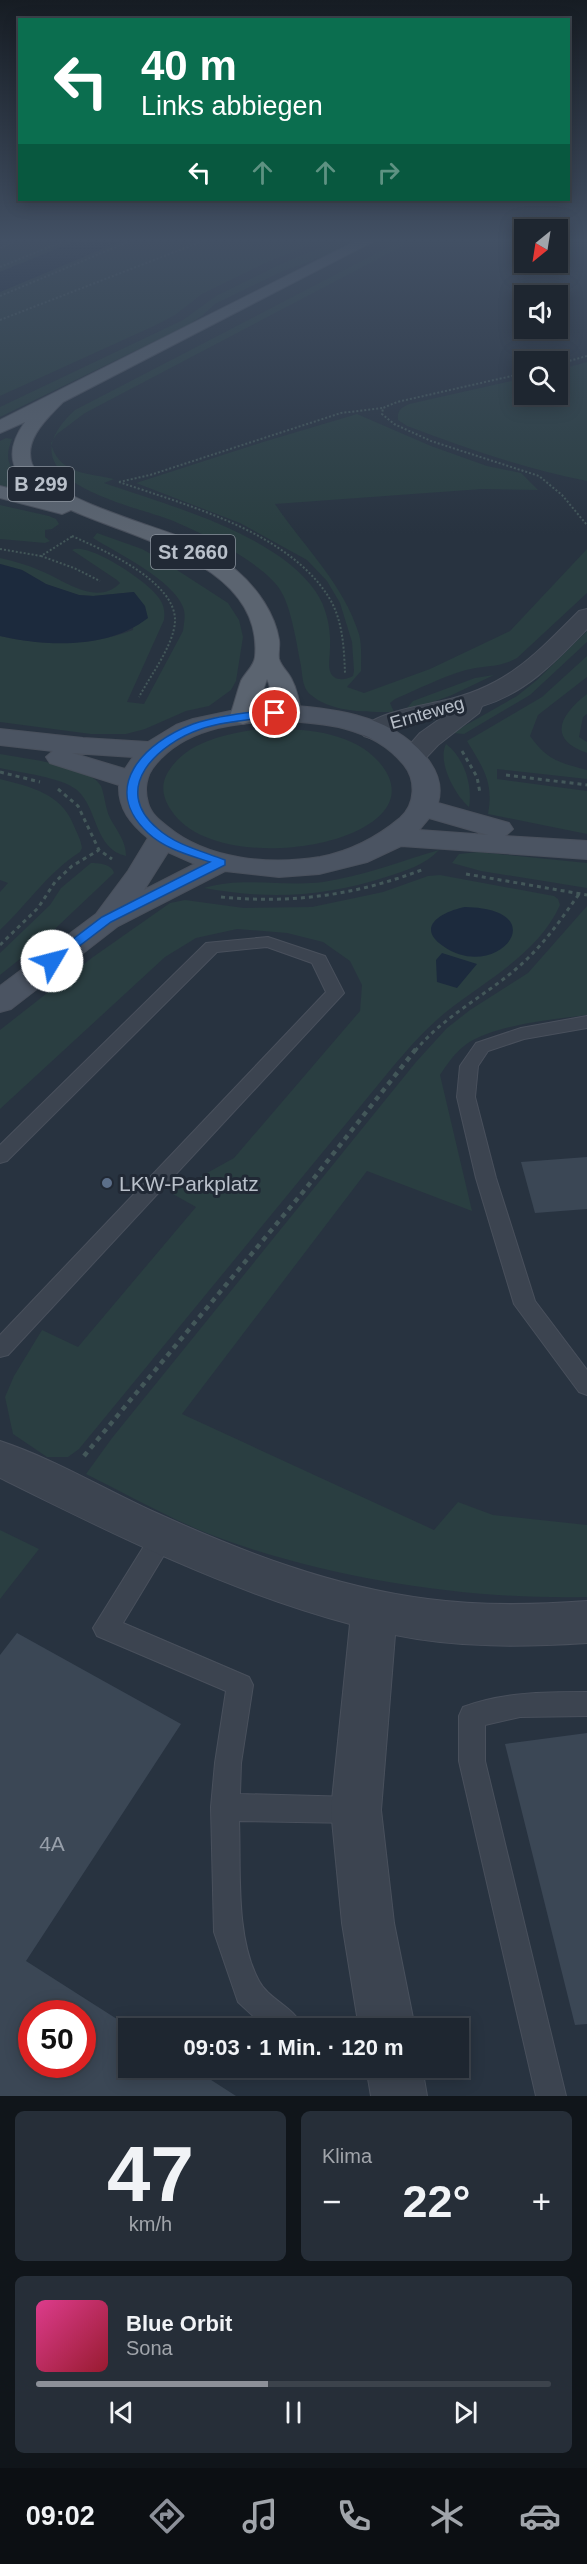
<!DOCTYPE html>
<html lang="de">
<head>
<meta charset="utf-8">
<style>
	:root { --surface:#1e2630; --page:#262e38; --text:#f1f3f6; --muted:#a1a5ab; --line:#3c434c; --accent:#8c9099 }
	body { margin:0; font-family:Helvetica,sans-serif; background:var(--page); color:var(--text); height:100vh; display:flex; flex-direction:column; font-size:22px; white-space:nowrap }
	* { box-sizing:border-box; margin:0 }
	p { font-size:20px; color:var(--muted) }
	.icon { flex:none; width:33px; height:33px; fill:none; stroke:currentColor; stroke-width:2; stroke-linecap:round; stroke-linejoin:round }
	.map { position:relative; height:2096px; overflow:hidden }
	.panel { display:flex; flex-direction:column; gap:15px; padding:15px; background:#10151a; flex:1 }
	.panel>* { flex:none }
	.top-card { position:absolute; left:18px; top:18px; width:552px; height:183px; border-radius:0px; box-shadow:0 3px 15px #0003,0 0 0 2px var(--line); background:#0b6e4f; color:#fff; overflow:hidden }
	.needle { width:39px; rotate:210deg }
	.controls { position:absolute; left:514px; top:219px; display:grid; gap:12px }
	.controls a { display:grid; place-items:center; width:54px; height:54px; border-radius:0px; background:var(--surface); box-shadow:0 3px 15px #0003,0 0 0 2px var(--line); font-size:30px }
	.speed { position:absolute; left:18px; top:2000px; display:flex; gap:12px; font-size:30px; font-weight:700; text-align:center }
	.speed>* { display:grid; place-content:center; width:78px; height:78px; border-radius:50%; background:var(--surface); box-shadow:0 3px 15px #0003,0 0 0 2px var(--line); line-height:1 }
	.speed .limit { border:9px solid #d22; background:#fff; color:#111 }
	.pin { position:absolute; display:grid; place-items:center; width:51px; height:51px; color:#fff; margin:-26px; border:3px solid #fff; border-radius:50%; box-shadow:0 2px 6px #0007 }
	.me { position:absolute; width:66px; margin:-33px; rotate:53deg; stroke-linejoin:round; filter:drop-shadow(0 0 4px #0008) }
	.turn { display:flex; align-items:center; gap:21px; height:126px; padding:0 24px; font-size:27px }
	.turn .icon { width:78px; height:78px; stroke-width:2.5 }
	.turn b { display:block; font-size:42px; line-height:51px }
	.lanes { display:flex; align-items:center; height:57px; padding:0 24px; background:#0003; justify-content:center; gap:30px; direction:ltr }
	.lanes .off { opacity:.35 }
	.big { font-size:45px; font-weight:600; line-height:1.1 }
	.panel .card { flex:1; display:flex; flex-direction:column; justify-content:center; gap:9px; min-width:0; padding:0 21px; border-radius:9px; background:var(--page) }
	.panel .dial { align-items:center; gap:0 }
	.dial b { font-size:78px; line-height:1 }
	.song { display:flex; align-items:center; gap:18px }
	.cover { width:72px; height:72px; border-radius:9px; background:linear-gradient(135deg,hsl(330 70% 55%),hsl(350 70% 35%)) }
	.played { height:6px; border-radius:3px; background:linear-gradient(90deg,var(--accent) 45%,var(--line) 45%) }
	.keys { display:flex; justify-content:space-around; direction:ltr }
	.heat { display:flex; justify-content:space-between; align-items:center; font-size:33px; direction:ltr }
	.panel .tiles { flex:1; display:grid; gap:15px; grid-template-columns:1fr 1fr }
	.card:last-child { grid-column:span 2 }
	.trip { position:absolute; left:118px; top:2018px; width:351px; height:60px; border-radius:0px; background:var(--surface); box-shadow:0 3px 15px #0003,0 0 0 2px var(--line); font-weight:600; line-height:60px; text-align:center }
	.dock { display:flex; height:96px; justify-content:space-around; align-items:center; background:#0c0f13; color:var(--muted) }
	.dock .icon { width:42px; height:42px }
	.dock .current { color:var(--accent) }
	.dock b { font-size:27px; color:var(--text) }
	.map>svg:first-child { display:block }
</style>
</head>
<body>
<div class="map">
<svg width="587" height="2096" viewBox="0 0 587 2096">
	<rect width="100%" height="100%" fill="#283340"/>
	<path fill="#2a3e41" d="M0 241H76L0 272Z
		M121 241H318L263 264 202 294 175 315 154 326 0 396V292Z
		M337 241H356L335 252 281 272 215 304 203 315 188 325 0 417V407L183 320 216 296 283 263Z
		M400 241H412L85 413 57 434 51 443C58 474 88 473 114 479L104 483C168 505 277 534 316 592 327 608 331 630 330 648 330 655 328 665 330 671 333 682 346 680 353 676L354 671 352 642 340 603 327 581 307 560 240 523 136 483 263 442 357 414 431 446 487 466 521 473 538 490 482 489 275 504C304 547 343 583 359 634 362 645 361 660 361 671L347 687 364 693 430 669 510 631 587 549V593L517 658C500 668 484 665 466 670 442 677 418 689 395 699L390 703 394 712C368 712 332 713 311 695 301 687 303 673 300 661 297 644 291 610 283 595 276 578 248 560 232 550 213 539 192 529 171 520 124 503 0 478 75 410Z
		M587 362V481C525 469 466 448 407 426L398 420C397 410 401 408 409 404L525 378V394H558V370Z
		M6 438 12 439C0 468 18 473 35 491L26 492 0 486V441Z
		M0 505 49 516 56 519 59 524 52 529 45 530V537L50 541 45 543 0 539Z
		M97 533 142 549 160 559 228 603 239 620 243 637 236 681 231 690 209 706 186 711 145 729 126 734H91L0 722V636C43 646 92 646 133 630L134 592 93 596 79 595 46 584 22 570 0 564V558C14 561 28 565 41 571 64 580 97 607 120 583L117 580 72 550C88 541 150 583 159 598 164 605 165 611 164 620L127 702 144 704 183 631C184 622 186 615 183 607 173 580 117 553 93 538Z
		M587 631V642L530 695 464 734 452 733 517 696 537 680Z
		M587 656V677L538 715 530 736C547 760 560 763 587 770V779L497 769V779L587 791V834L488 814C494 782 483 768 467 741L542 697Z
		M494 675 452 695 411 710 407 708 413 701 475 678Z
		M587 694V714L583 717 579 737 587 742V753C546 739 561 714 587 694Z
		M260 729C299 728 351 730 379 762 448 841 217 884 171 810 163 798 160 785 168 772 187 741 227 734 260 729Z
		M446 744C464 757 473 786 469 807 455 795 437 762 446 744Z
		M0 754C22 758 91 766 101 786 105 796 105 807 110 818 117 831 126 841 126 856 94 849 98 808 77 790 61 777 21 773 0 768Z
		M0 779C31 787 61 793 74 826 77 833 81 840 82 848L80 852C47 873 28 904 0 930V892L8 883 0 880Z
		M439 850C425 865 405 871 386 877 324 897 269 900 204 888 241 876 285 887 323 882 363 876 401 861 439 850Z
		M478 852 587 863V888L481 871 452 863 459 854Z
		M91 863C99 863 112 864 114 873L40 943 0 975V953L50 905 61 888Z
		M440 875 554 896 558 899 560 905C538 954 486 980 446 1012 425 1029 408 1049 391 1069L79 1449 68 1457H47L13 1434 5 1397 14 1376 42 1330 78 1347 196 1207 171 1193 234 1158 360 1011 362 985 350 961 323 942 287 933 237 929 196 938 165 957 0 1109V1030L93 957 170 903 185 900 244 908 312 907 383 892 428 876Z
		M587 906V1015C554 1019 495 1025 468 1043 456 1051 448 1063 440 1075L472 1211 367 1171 182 1414 434 1530 458 1502 493 1515 587 1525V1597C465 1600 323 1578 209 1534 167 1517 126 1494 86 1474L112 1438 416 1062 447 1028 470 1010 528 973Z
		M0 1530 39 1549 0 1599Z"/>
	<path fill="#1c2a3d" d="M76 241H121L0 292V272Z
		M0 564 22 570 46 584 79 595 93 596 134 592 145 606 148 618C108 649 48 647 0 636Z
		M465 907C558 909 496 984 443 946 414 926 444 911 465 907Z
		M442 953 477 964 457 988 437 982 436 960Z"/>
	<path fill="#3b4755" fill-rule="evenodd" d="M587 1157V1209L535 1213 521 1162Z
		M17 1633 181 1724 26 1961 131 2028 129 2067H191L236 2096H0V1655ZM32 2013H82V2064H32Z
		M587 1733V2024L575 2025 505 1744Z"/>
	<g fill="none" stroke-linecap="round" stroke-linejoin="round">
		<defs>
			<path id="lane" d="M268 937 325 956 344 993 8 1355 0 1357V1335L326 992 312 963 267 947 217 952 7 1161 0 1163V1145L206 943Z
				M587 1016V1028L524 1039 488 1051 478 1066 475 1097 496 1178 535 1301 587 1370V1395L579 1392 514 1304 476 1178 457 1097 460 1066 476 1043 521 1028Z
				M163 1527 172 1530 175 1537 123 1623 249 1677 253 1685 241 1763 240 1794 354 1797 364 1800 368 1810 364 1820 354 1823 239 1821C241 1870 235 1937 259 1981 269 2000 294 2006 303 2028H266L238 2002 214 1932 211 1807 215 1763 226 1691 97 1636 93 1628 154 1530Z
				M587 1692V1716L520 1717 485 1725V1761L566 2096H536L459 1761V1716L463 1707C503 1692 545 1692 587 1692Z"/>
			<path id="street" d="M587 609V629C556 661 526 693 482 706L479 713 438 745 421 763 412 765 403 763 399 757 420 733 444 716 408 725 382 736 373 739 364 736 360 731C373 713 420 706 442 701 506 687 534 656 579 611Z
				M0 1441C52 1458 102 1488 152 1511 240 1551 332 1587 428 1599 481 1606 534 1605 587 1601V1643C523 1647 458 1648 395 1635L381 1810 394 1923 415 2028H359L342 1923 331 1810 350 1624C227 1591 113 1534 0 1478Z
				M366 2067H422L427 2096H371Z"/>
			<path id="secondary" d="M275 705C327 707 389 713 425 756 437 770 443 785 438 803L509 823 513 829 505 836 587 841V859L401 846 367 862 319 874 279 877 225 871 118 926 11 1009 0 1012V986L96 914 128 871 148 838C131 824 118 809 119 785L50 763 46 757 53 751 0 745V729L83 738 148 742 176 725 193 719 240 709ZM275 721C321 722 373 726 404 765 416 780 416 804 400 818 376 838 351 851 320 857 270 865 208 860 168 827 159 820 151 814 148 803 144 790 146 775 155 765 184 729 232 723 275 721ZM72 753 133 757 125 769ZM429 818 488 835 419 830ZM168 852 195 864 144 890Z"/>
			<path id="primary" d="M356 241H374L63 402C48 418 23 439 32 464 44 495 147 524 178 536 199 545 220 556 237 571 257 588 275 614 279 640 280 646 278 653 279 659 281 666 288 672 291 678 297 689 299 701 301 713L297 718 288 721 279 718C272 708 273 691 267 679L252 721 243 724 234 721 230 716C234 705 237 692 241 681 245 673 254 666 255 657 264 564 134 539 71 510L62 514 0 498V486L47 498C13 479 1 455 25 422L0 433V420Z"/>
		</defs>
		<use href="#lane" stroke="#49505c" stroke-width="2"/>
		<use href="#street" stroke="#49505c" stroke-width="2"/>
		<use href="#secondary" stroke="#49505c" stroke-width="2"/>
		<use href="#primary" stroke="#49505c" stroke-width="2"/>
		<path stroke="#435759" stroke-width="2" stroke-dasharray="2 2" stroke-linecap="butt" d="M0 248 15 241
			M0 267 64 241
			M0 296 130 241
			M0 320 203 241
			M558 364 587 356
			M525 373 397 402 383 408 382 414 394 424 431 441 539 476 562 495 587 525
			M119 482C189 506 292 533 331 601 343 623 344 649 345 673
			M119 482 150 475 341 413 383 408
			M72 536C103 550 176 581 175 621 174 645 150 676 139 697
			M0 549 41 556 73 536
			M41 556 74 568 100 581"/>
		<path stroke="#435759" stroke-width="3" stroke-dasharray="4 4" stroke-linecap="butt" d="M462 751 477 777 480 793
			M0 772 40 782
			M506 775 587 785
			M58 789 78 806 99 850 112 859
			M466 874 587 895
			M221 897C293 904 357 895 424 869
			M0 945 38 908 55 882 72 866 99 850
			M415 1051C443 1017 483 997 516 969 542 947 560 921 579 894"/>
		<path stroke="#435759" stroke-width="4.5" stroke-dasharray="5 5" stroke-linecap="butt" d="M84 1456 303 1192 416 1049"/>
		<use href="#lane" fill="#3c4450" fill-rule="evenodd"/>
		<use href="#street" fill="#3c4450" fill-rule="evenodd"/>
		<use href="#secondary" fill="#4b5462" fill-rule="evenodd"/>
		<use href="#primary" fill="#5b6470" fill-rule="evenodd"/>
	</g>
	<linearGradient id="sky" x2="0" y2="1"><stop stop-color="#161c23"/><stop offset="0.45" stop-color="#425064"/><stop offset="1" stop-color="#425064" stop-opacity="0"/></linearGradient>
	<rect width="587" height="534" fill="url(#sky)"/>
	<path fill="#1a73e8" stroke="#114b97" stroke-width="1.5" d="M275 710 278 711V715C253 721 226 720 201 729 159 743 109 788 158 829 176 845 202 851 225 860V865L111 922 57 963H48L46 961 48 958 102 917 210 862C189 855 165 849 148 833 99 787 145 742 193 724 219 715 248 712 275 710Z"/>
	<circle fill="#5c6f8a" stroke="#212935" stroke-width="2" cx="107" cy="1183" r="6"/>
	<g text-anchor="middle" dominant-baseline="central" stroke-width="6" stroke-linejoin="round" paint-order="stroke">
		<g font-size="18" fill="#b9c0ca" stroke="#212935">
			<text transform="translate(427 713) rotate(-16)">Ernteweg</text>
		</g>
		<g fill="#212935" stroke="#8b939d" stroke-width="1.5">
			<rect x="8" y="467" width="66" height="34" rx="4.5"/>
			<rect x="151" y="535" width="84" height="34" rx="4.5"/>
		</g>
		<g font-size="20" font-weight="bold" fill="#b9c0ca">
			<text x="41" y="484">B 299</text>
			<text x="193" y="552">St 2660</text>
		</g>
		<g font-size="21" fill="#b9c0ca" stroke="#212935" text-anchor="start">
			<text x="119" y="1183">LKW-Parkplatz</text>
		</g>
		<g font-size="21" fill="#98a0ab">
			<text x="52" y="1843">4A</text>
		</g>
	</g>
</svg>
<div class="controls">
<a><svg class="needle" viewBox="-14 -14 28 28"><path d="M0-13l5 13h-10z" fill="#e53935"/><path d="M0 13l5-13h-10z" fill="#a1a5ab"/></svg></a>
<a><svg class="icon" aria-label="sound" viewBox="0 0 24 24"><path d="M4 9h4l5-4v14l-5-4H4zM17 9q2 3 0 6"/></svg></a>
<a><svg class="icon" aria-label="search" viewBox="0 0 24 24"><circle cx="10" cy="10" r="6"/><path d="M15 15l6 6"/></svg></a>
</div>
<div class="speed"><div class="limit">50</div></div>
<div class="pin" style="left:275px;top:713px;background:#d93025"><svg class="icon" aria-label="arrive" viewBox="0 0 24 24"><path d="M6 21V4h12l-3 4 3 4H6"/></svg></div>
<svg class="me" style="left:52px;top:961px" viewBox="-20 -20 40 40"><circle r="19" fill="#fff"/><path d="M0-13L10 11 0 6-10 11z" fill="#1a73e8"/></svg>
<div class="trip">09:03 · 1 Min. · 120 m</div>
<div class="top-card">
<div class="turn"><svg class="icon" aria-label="left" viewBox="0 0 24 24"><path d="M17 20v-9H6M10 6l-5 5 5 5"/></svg><div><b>40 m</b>Links abbiegen</div></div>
<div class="lanes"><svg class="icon" aria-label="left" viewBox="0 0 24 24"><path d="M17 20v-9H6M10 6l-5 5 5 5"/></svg><svg class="icon off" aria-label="ahead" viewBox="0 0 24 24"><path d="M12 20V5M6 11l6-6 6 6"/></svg><svg class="icon off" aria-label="ahead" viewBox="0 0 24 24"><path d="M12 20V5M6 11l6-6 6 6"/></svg><svg class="icon off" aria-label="right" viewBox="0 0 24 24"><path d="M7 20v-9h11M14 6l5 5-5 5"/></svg></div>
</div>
</div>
<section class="panel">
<div class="tiles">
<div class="card dial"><b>47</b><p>km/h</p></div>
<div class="card"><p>Klima</p>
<div class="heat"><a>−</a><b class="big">22°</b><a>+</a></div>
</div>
<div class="card">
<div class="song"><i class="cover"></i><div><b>Blue Orbit</b><p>Sona</p></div></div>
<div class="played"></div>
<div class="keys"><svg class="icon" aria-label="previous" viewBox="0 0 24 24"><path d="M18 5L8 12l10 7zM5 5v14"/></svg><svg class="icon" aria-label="pause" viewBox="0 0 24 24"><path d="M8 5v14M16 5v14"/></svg><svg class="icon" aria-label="next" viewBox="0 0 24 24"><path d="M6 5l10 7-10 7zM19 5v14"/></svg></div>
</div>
</div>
</section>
<nav class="dock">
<b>09:02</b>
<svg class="icon current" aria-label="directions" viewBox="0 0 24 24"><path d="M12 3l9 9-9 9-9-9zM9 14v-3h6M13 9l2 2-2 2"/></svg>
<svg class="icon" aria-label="music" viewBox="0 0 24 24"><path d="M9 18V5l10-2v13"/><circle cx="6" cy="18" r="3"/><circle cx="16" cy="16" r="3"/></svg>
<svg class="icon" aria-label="phone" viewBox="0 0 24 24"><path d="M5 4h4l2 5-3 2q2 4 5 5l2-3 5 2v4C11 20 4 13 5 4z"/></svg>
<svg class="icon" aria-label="climate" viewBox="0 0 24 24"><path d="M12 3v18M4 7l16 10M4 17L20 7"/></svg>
<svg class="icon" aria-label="car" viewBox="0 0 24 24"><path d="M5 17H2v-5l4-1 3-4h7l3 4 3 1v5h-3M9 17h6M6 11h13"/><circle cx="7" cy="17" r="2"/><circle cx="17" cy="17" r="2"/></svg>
</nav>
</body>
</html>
